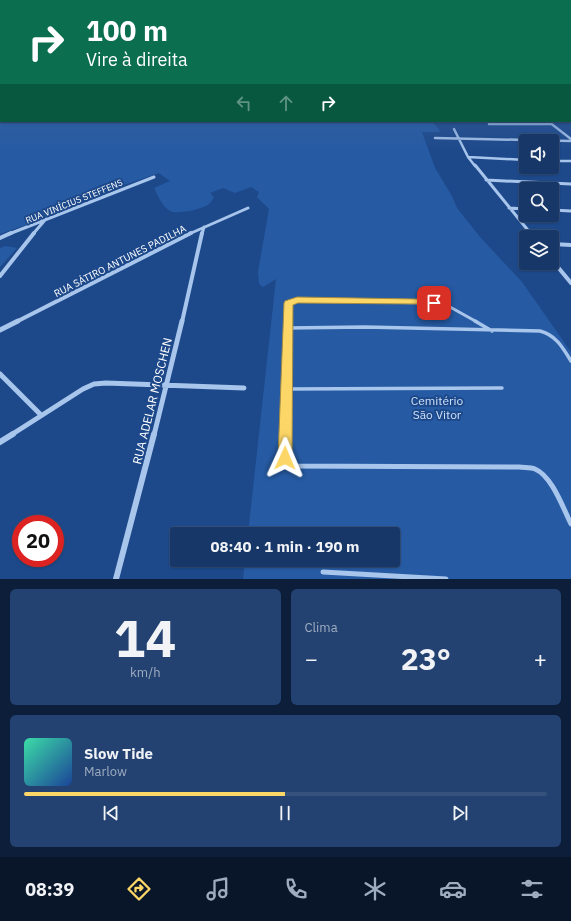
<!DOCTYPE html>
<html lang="pt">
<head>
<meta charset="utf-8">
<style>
	:root { --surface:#163768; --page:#234271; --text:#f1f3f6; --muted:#9eacc0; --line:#35517c; --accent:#fcd666 }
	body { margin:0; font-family:"IBM Plex Sans",sans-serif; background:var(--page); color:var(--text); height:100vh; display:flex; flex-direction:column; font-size:15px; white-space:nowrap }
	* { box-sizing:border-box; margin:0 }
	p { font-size:13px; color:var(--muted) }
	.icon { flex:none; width:22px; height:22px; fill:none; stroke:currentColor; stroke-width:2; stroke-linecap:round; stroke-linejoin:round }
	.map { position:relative; height:579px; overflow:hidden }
	.sheet { display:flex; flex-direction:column; gap:10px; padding:10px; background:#0c1e39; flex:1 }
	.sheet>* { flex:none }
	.banner { position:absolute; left:0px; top:0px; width:571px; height:122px; box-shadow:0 1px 3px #0004,0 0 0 1px var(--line); background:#0b6e4f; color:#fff; overflow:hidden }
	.buttons { position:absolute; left:519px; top:134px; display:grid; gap:8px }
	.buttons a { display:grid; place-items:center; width:40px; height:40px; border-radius:4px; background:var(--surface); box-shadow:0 1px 3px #0004,0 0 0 1px var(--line); font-size:20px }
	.speed { position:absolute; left:12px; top:515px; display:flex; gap:8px; font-size:20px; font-weight:700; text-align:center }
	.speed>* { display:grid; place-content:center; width:52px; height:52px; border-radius:50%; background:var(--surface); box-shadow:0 1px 3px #0004,0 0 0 1px var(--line); line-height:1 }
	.speed .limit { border:6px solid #d22; background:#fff; color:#111 }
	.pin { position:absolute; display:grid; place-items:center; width:34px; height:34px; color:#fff; margin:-17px; border-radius:8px; box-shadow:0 2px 6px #0006 }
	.me { position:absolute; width:44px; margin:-22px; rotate:1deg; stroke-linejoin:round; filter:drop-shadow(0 0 3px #0008) }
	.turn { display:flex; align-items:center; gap:14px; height:84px; padding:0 20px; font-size:18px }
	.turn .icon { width:52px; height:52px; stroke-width:2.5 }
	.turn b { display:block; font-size:28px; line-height:34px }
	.lanes { display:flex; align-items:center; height:38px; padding:0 20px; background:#0003; justify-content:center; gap:20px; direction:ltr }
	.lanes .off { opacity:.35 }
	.big { font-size:30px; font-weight:700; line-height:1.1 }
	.sheet .widget { flex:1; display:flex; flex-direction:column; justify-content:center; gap:6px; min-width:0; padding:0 14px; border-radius:6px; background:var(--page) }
	.sheet .dial { align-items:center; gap:0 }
	.dial b { font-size:52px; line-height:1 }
	.song { display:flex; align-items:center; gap:12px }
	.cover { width:48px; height:48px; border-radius:6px; background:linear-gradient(135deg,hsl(160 70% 55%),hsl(220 70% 35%)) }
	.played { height:4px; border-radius:2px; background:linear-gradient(90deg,var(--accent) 50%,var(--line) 50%) }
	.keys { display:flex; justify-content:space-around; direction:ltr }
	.heat { display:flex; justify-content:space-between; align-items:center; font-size:22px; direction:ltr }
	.sheet .tiles { flex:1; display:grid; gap:10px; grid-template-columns:1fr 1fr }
	.widget:last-child { grid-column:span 2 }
	.trip { position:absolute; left:170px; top:527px; width:230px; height:40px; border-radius:4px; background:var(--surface); box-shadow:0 1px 3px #0004,0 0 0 1px var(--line); font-weight:700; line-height:40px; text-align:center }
	.tabs { display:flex; height:64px; justify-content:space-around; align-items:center; background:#09162a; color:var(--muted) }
	.tabs .icon { width:28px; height:28px }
	.tabs .on { color:var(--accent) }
	.tabs b { font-size:18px; color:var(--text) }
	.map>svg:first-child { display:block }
</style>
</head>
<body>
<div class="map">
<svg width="571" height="579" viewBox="0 0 571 579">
	<rect width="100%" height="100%" fill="#1d498b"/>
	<path fill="#265ba4" d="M6 121H432L441 132H422L435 168 452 196 457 208 480 237 522 282 571 352V579H243L245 560H393V534H248L276 279 263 287 259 284 258 272 269 209 257 197 259 192 251 187 235 193 223 188 210 193 214 197C213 199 211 202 209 204 203 209 176 215 170 211 162 206 158 196 154 188L170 181 159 173 97 194 31 223 0 234V122Z
		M6 246 17 248 0 267V248Z"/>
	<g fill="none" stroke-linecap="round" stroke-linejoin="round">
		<path stroke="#a8c5ec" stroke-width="3" d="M288 322V303L291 301 434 303 450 307 477 322"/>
		<path stroke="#a8c5ec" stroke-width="3.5" d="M475 321 492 331
			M287 328 365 327 540 331C556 335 563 348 571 361
			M286 389 502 388
			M285 435 288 321"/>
		<path stroke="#a8c5ec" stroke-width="5" d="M285 434V458L289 466 519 467C524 468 530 467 535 469 552 476 563 508 571 524
			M323 572 446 579"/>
		<path stroke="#a8c5ec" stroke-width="2.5" d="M549 122 571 139
			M489 124H551
			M454 129 468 157 475 166
			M435 138 571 141
			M468 157 526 160
			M552 161H571"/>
		<path stroke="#a8c5ec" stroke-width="3" d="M475 165 531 234
			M486 180 571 184
			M509 208 526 209
			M552 210 571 211
			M9 234 154 177
			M33 234 45 220
			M189 234 248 208
			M202 234 204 227"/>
		<path stroke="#a8c5ec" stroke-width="4" d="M530 233 533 237
			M0 238 11 233
			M552 244 571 245
			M552 260 571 283
			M0 276 34 233
			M16 322 191 233
			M182 322 202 233"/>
		<path stroke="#a8c5ec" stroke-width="5" d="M0 330 18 321
			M0 374 41 415
			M11 435 83 389 94 384 106 383 244 388
			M154 435 182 321"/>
		<path stroke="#a8c5ec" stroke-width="6" d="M0 442 13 434
			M116 579 154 434"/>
	</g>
	<linearGradient id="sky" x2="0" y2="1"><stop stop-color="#10284c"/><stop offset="0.47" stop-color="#3a5f98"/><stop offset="1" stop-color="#3a5f98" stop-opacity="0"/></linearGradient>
	<rect width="571" height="152" fill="url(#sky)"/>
	<path fill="#fcd666" stroke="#a48b42" d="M297 297 416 299 434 300 439 303 434 306 416 304 298 303 293 305 292 458 290 462 285 464 280 462 278 458 284 303 285 301Z"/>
	<g text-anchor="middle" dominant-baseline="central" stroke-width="4" stroke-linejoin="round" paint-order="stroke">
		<g font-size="9" fill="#fff" stroke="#1d498b">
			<text transform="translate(74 201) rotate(-22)">RUA VINÍCIUS STEFFENS</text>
		</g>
		<g font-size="10" fill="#fff" stroke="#1d498b">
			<text transform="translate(120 261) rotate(-27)">RUA SÁTIRO ANTUNES PADILHA</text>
		</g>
		<g font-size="12" fill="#cee0f9" stroke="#1d498b">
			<text x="437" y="400">Cemitério<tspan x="437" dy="14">São Vitor</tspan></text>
		</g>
		<g font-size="12" fill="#fff" stroke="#1d498b">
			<text transform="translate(152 401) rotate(-76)">RUA ADELAR MOSCHEN</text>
		</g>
	</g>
</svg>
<div class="buttons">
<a><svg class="icon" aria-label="sound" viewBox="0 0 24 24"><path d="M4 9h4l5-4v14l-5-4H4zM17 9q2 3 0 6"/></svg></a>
<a><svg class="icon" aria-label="search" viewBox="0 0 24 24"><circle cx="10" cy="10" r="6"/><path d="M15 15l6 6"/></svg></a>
<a><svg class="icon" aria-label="layers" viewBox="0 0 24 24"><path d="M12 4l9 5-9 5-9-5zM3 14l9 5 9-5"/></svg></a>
</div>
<div class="speed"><div class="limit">20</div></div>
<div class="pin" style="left:434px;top:303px;background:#d93025"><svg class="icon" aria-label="arrive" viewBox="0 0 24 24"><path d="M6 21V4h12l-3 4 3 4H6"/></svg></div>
<svg class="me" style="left:285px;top:458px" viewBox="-20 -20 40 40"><path d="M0-17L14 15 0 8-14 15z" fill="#fcd666" stroke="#fff" stroke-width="4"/></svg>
<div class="trip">08:40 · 1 min · 190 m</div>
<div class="banner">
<div class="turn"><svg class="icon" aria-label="right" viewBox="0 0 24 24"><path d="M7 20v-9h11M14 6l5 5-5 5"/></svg><div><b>100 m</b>Vire à direita</div></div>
<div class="lanes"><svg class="icon off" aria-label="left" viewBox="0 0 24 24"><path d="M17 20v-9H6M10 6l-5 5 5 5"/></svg><svg class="icon off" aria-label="ahead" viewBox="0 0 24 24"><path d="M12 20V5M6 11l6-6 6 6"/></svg><svg class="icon" aria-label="right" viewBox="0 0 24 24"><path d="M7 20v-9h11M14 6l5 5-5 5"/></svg></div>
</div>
</div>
<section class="sheet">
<div class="tiles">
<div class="widget dial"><b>14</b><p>km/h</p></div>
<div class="widget"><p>Clima</p>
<div class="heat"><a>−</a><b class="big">23°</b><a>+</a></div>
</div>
<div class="widget">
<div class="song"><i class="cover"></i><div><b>Slow Tide</b><p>Marlow</p></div></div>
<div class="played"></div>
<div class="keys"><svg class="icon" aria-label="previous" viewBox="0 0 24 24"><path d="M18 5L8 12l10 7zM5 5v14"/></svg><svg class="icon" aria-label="pause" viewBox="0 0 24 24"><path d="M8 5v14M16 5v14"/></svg><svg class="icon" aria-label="next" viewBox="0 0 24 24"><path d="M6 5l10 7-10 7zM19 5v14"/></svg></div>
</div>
</div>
</section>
<nav class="tabs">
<b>08:39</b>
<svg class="icon on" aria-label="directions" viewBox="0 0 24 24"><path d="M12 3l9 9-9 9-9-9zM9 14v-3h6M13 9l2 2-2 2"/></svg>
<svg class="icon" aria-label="music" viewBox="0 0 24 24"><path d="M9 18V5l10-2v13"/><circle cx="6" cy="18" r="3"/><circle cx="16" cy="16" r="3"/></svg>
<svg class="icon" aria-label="phone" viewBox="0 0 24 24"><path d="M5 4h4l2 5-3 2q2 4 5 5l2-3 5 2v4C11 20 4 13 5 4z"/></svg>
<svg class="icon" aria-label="climate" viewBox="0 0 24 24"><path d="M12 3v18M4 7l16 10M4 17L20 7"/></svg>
<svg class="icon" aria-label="car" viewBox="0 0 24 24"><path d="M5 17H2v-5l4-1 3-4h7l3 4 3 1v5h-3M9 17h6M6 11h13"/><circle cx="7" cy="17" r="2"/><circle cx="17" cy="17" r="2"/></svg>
<svg class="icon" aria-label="filters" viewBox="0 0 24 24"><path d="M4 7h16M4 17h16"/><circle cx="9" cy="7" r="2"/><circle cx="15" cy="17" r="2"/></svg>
</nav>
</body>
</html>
